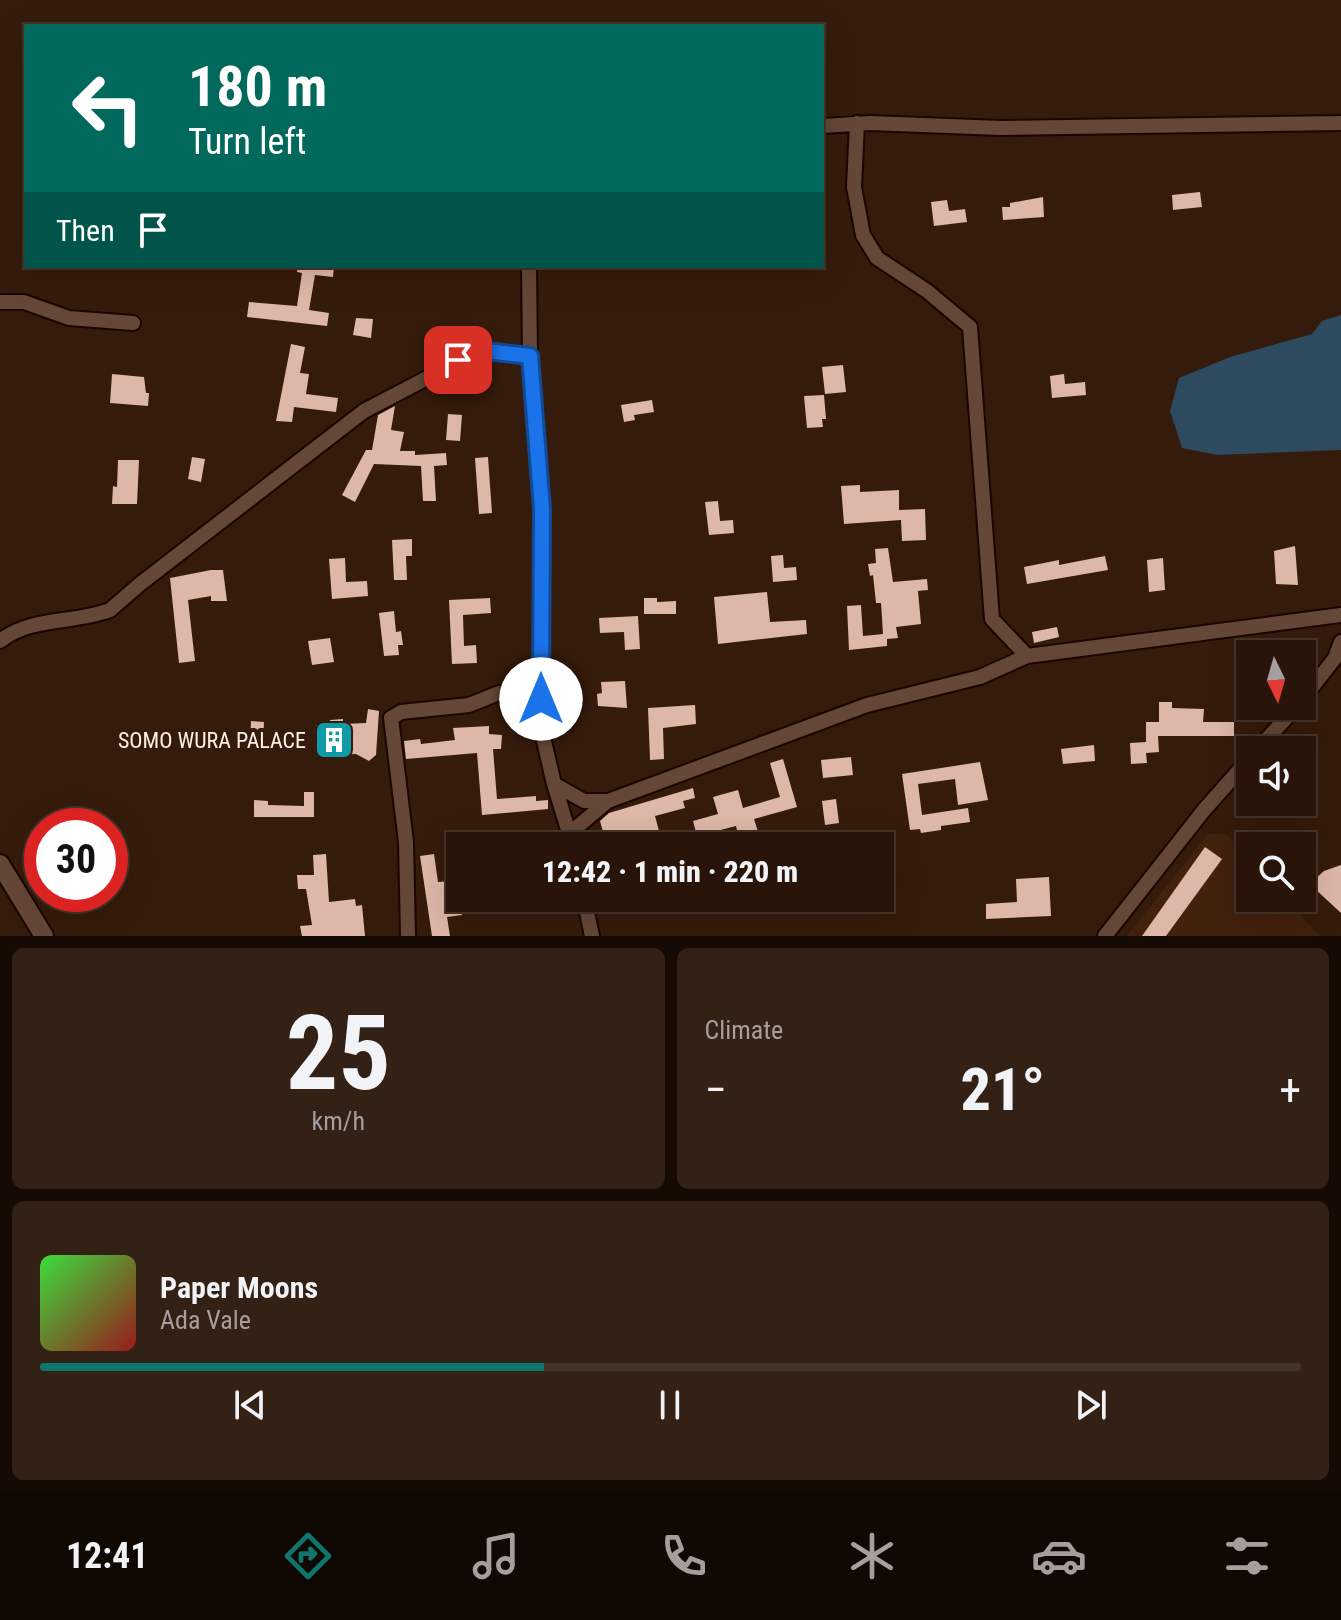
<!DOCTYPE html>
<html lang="en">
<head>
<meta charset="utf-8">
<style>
	:root { --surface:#281408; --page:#342116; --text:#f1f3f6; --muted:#a59e9c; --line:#443329; --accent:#0f766e }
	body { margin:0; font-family:"Roboto Condensed",sans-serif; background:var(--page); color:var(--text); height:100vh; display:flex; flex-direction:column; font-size:30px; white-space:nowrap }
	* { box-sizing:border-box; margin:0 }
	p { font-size:26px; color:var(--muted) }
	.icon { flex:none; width:44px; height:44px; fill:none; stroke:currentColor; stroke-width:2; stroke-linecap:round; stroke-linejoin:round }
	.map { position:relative; height:936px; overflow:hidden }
	.details { display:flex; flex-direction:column; gap:12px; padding:12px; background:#160b04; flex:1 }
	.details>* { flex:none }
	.banner { position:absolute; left:24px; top:24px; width:800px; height:244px; border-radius:0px; box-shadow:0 8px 32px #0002,0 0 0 2px var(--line); background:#00695c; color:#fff; overflow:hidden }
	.needle { width:52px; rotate:175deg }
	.tools { position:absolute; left:1236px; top:640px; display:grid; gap:16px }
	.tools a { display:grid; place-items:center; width:80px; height:80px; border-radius:0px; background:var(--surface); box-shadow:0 8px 32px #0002,0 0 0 2px var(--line); font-size:40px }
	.speed { position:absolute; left:24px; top:808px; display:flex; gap:16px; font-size:40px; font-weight:700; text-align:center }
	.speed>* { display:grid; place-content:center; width:104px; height:104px; border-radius:50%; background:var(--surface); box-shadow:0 8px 32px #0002,0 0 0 2px var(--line); line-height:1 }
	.speed .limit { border:12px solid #d22; background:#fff; color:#111 }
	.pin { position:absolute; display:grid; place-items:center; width:68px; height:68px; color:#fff; margin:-34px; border-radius:16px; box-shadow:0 4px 12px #0006 }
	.me { position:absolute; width:88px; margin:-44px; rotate:0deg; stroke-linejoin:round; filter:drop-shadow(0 0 6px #0008) }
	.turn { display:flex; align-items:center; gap:28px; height:168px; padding:0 32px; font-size:36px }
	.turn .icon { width:104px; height:104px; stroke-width:2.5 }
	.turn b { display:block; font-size:56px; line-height:68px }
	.then { display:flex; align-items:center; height:76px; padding:0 32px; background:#0003; gap:16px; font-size:30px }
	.big { font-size:60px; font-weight:800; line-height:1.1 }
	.details .card { flex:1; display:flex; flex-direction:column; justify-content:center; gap:12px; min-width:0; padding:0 28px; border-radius:12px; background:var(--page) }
	.details .dial { align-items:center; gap:0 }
	.dial b { font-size:104px; line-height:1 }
	.song { display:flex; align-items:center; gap:24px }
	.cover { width:96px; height:96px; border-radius:12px; background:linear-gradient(135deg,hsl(120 70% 55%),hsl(0 70% 35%)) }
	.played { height:8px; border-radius:4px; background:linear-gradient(90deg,var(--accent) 40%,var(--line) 40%) }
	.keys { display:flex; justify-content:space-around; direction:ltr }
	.heat { display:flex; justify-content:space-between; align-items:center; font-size:44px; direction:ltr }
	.details .tiles { flex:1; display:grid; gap:12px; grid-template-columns:1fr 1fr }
	.card:last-child { grid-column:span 2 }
	.trip { position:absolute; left:446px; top:832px; width:448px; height:80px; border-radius:0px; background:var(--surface); box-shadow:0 8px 32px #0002,0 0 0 2px var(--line); font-weight:800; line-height:80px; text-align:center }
	.tab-bar { display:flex; height:128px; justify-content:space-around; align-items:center; background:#100803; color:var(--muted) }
	.tab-bar .icon { width:56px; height:56px }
	.tab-bar .on { color:var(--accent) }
	.tab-bar b { font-size:36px; color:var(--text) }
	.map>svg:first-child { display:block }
</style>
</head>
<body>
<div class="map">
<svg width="1341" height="936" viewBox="0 0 1341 936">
	<rect width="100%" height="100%" fill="#351b0b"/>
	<path fill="#42210d" d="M1208 834H1226L1250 860V898H1285L1320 936H1127Z"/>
	<path fill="#2d4a5f" d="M1341 315V450L1217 455 1182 448 1170 411 1179 378 1230 357 1312 334 1322 321Z"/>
	<path fill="#ddb7a7" d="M1200 192 1202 207 1173 210 1172 195Z
		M1043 197 1044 217 1003 220 1002 207H1010V203Z
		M947 200 949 211 965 209 967 222 934 226 931 202Z
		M298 266H334L333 277 315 275 309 310 329 313 327 326 247 317 249 302 297 306 302 273 297 272Z
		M356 318 373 319 371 338 353 335Z
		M291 344 305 347 300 373 309 374 306 394 338 398 336 412 294 407 292 422 276 421Z
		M843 365 846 392 825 394 822 367Z
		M112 374 144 377 146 393H149L148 406 110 403Z
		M1064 374 1065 384 1085 382 1086 395 1052 398 1050 376Z
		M824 395 826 419H822L823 427 807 428 804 396Z
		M652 400 654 412 634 415 635 420 624 422 621 405Z
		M395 406 391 430 404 432 400 451H415V455L446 453 447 465 434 466 436 501H423L421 466 374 464 355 502 342 495 366 450H372L378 415Z
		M448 414 462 415 460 441 446 440Z
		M192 457 205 459 201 482 188 479Z
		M488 457 492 513 479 514 475 458Z
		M118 460H139L137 504H112L113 486 117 487Z
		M860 485V492L899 490V510L925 509 926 540 902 541 901 520 844 524 841 486Z
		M718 501 720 521 733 520 734 533 709 535 705 502Z
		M412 539V556H406L407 580H394L392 540Z
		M1295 546 1298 585 1276 584 1274 551Z
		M888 548 893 582 927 579 928 590 918 591 921 624 896 627 898 638 887 639V646L849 650 847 606 861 605 863 636 883 634 881 603H876L873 575 870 576 868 564 876 563 875 549Z
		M783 555 784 568 796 567 797 580 773 582 771 556Z
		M1105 556 1108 570 1027 584 1024 567 1059 560V565Z
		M345 558 346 582 367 581 368 596 332 599 329 559Z
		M1163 558 1165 590 1149 592 1147 560Z
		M211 570H223L227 601H211V596L188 600 195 661 179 663 170 578Z
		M767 592 770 622 806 620 807 634 718 644 714 597Z
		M490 598 491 613 463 615 464 646 476 645 477 663 452 664 449 600Z
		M644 598H657V602L676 601V614H644Z
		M394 611 396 632 401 631 403 645H398L399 655 384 656 379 613Z
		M638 616 640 649 625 650 624 632 600 633 599 618Z
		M1057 627 1059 637 1034 643 1032 632Z
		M330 638 334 662 312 665 308 641Z
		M625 681 627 708 598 706 597 694 602 693 601 682Z
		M1159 702H1172V708L1204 709 1203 722H1234V736H1158L1159 752 1146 753 1147 763 1131 764 1130 743 1146 742V722H1159Z
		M695 705 696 724 663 728 664 759 650 760 648 708Z
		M368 709 379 711 376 755 369 761 356 754 317 756 316 725 330 724V720L343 719V724L366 723Z
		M251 721 264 722 263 744 250 743Z
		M489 726V734L502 735 501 749H493L497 799 536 796V801L548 800V809L482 815 477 753 406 759 404 741 420 739 421 744 455 740 453 728Z
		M1094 745 1095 761 1063 764 1061 749Z
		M851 757 853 775 823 778 821 760Z
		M783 759 797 807 754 819 760 838 754 840 756 846H741L736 826 697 836 693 821 718 814 713 797 738 790 743 808 780 797 770 763Z
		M980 762 988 800 958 805 955 779 918 784 922 815 968 808 970 822 941 826V830L921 833 920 829 910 830 902 774Z
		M693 788 695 798 683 801 685 808 655 816 663 846H607L600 821 609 813Z
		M304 792H314V817H254V800L268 801V805L304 806Z
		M836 799 839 823 825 825 822 801Z
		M1205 847 1222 859 1166 936H1142Z
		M326 854 329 902 355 899 356 906 362 905 365 936H302L300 926 312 925 306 889H298L297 875H314L313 855Z
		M434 854 438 882 450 881 453 901 460 900 462 915 447 917 450 936H432L420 856Z
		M1341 865V913L1314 888V880L1324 871Z
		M1049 877 1051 916 986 919V904L1017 902 1016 879Z"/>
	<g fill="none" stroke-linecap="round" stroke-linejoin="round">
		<defs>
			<path id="street" d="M857 123 854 187 863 235 877 258 927 291 970 327 992 619 1027 656
				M822 126 870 123 1001 128 1341 123
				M529 266 530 356 542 509 541 728 554 784 573 846
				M0 302H24L69 318 133 323
				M0 641C32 616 73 624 110 610L140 584 364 411 473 354 486 351 530 356
				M1302 700 1335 658 1341 642
				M1257 750 1297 706
				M554 784 584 801H608L867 705 980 677 1027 656 1341 615
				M571 832 608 801
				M584 898 592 936
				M408 936 406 842 391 718 401 712 469 705 499 693 541 699
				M1105 936 1204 810 1250 758"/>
			<path id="secondary" d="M0 864 44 936"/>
		</defs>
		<use href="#street" stroke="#1b0500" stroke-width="18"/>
		<use href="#secondary" stroke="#1b0500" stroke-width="22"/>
		<use href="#street" stroke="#654737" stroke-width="14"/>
		<use href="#secondary" stroke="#654737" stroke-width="18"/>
	</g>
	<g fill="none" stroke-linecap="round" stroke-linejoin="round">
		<defs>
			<path id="route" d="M458 360 486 351 530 356 542 509 541 699"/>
		</defs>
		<use href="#route" stroke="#114b97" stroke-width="20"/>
		<use href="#route" stroke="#1a73e8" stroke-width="14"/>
	</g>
	<defs>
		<symbol id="building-square" viewBox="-11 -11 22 22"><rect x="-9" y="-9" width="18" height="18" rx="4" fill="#0f9aa8" stroke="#351b0b"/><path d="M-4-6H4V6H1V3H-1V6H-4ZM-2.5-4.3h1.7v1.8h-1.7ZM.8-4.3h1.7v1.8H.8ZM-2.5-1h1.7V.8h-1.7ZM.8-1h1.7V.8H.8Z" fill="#fff"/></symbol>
	</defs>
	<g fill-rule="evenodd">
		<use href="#building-square" x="312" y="718" width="44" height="44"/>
	</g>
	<g text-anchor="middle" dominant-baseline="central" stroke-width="8" stroke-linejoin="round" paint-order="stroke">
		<g font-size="22" fill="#fff0e8" stroke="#351b0b" text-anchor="end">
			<text x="306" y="740">SOMO WURA PALACE</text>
		</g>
	</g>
</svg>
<div class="tools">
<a><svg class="needle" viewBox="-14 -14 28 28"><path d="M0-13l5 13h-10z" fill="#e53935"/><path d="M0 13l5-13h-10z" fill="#a59e9c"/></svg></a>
<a><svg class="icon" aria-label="sound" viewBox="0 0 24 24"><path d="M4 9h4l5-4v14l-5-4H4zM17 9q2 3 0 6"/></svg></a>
<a><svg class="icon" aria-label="search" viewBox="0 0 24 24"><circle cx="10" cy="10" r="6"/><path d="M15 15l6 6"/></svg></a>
</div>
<div class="speed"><div class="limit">30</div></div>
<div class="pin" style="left:458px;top:360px;background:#d93025"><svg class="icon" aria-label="arrive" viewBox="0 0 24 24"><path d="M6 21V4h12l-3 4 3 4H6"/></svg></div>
<svg class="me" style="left:541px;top:699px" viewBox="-20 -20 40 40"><circle r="19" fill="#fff"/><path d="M0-13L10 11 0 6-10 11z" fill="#1a73e8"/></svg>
<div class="trip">12:42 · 1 min · 220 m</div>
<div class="banner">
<div class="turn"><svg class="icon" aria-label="left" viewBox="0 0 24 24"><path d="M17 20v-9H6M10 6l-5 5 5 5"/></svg><div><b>180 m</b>Turn left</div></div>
<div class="then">Then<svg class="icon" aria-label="arrive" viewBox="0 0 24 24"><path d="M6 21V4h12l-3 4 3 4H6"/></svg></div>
</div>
</div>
<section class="details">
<div class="tiles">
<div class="card dial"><b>25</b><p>km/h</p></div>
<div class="card"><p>Climate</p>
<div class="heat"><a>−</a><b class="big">21°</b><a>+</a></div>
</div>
<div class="card">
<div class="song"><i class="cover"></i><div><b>Paper Moons</b><p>Ada Vale</p></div></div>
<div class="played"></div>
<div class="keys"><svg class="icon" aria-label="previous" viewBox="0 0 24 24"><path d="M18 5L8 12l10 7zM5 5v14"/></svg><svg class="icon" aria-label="pause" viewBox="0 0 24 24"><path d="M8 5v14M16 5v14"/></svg><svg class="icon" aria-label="next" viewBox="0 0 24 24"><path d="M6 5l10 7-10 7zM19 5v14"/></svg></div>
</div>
</div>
</section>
<nav class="tab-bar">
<b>12:41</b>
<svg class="icon on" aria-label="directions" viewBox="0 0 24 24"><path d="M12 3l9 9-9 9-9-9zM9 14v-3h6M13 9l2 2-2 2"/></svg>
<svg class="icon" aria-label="music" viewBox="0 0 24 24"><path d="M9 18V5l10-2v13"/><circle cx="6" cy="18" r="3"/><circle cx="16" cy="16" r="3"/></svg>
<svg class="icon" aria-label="phone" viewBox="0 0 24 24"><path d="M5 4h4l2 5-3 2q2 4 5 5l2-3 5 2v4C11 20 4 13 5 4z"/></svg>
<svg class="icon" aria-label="climate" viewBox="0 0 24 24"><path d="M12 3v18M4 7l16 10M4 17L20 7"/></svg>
<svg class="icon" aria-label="car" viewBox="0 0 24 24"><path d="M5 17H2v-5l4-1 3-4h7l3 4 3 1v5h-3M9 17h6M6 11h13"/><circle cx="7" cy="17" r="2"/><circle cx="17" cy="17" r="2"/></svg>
<svg class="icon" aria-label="filters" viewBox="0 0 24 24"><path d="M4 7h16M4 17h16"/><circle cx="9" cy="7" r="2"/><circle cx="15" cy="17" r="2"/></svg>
</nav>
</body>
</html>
